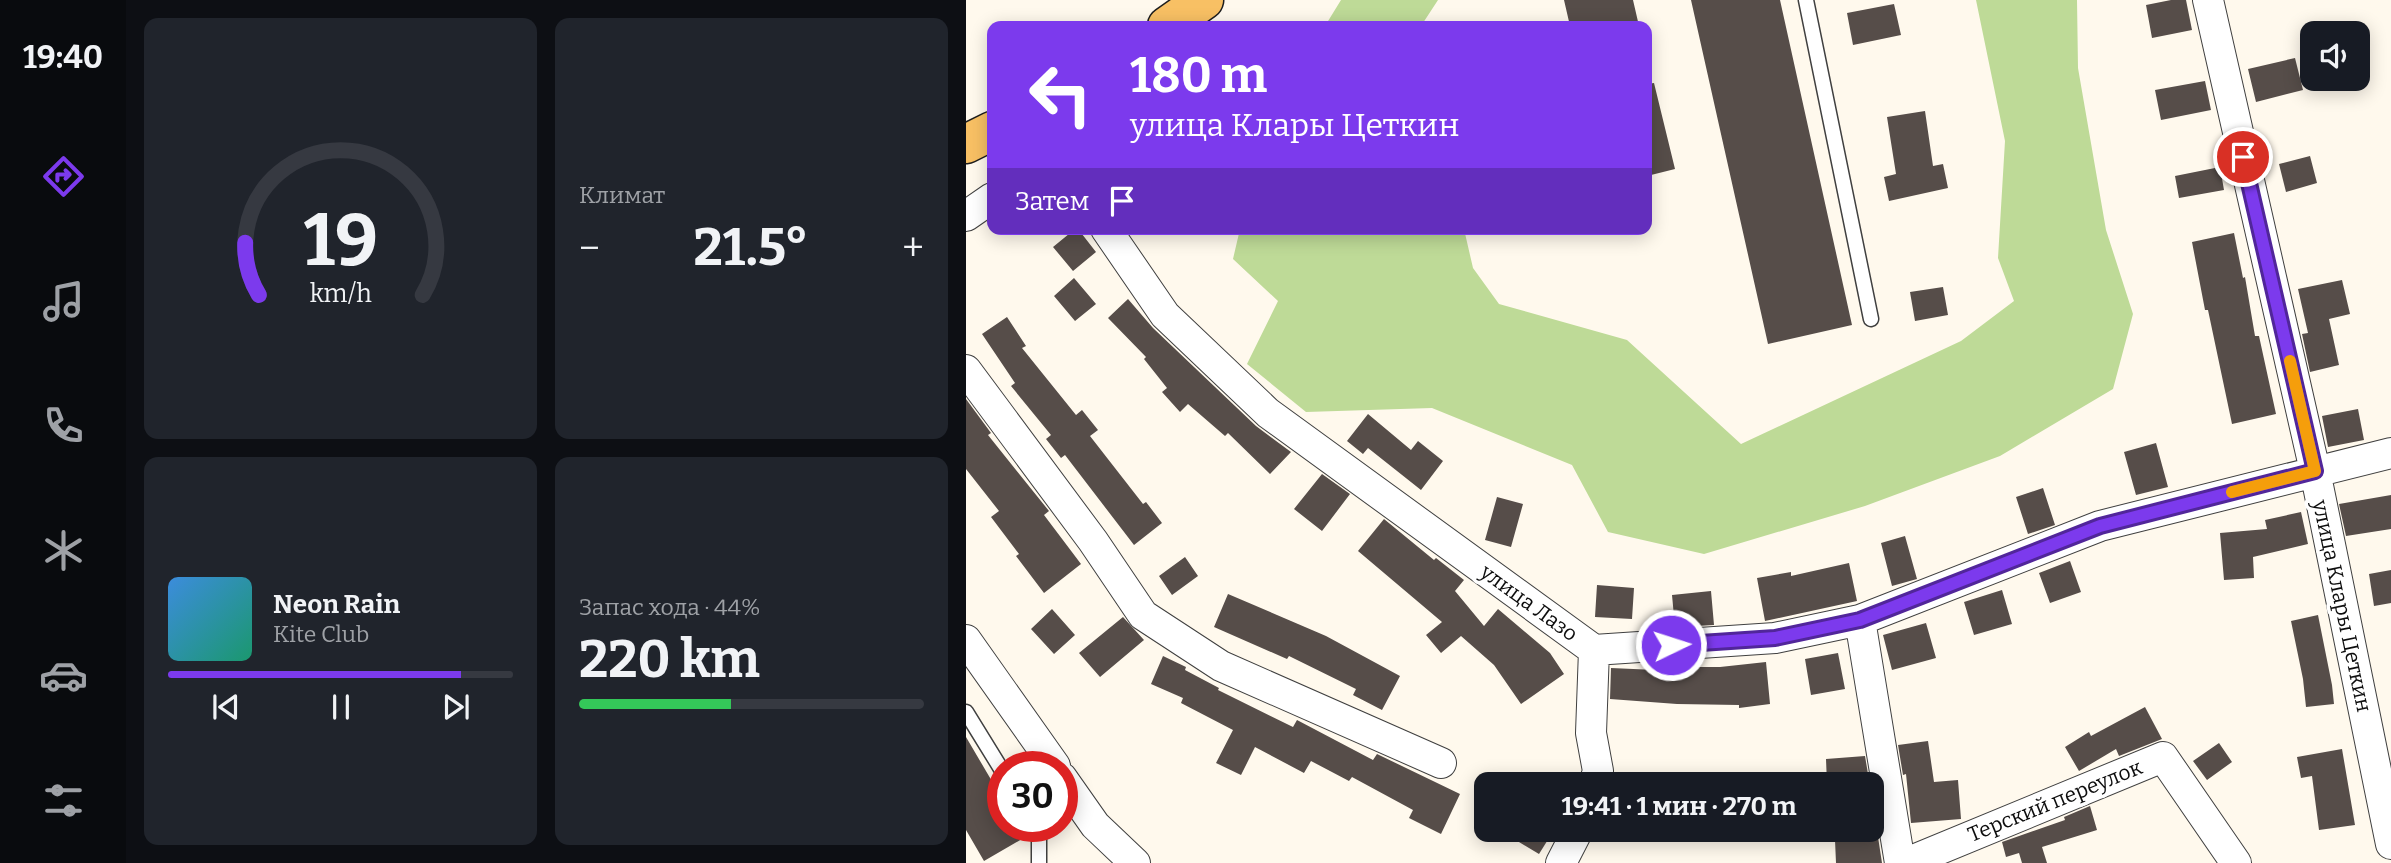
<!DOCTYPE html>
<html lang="ru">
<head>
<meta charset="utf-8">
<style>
	:root { --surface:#171b24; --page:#20242c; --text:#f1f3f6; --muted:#9ea1a6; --line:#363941; --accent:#7c3aed }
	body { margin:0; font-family:Bitter,serif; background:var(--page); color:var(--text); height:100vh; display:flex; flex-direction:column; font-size:26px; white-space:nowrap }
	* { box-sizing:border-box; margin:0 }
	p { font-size:23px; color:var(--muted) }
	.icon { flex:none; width:38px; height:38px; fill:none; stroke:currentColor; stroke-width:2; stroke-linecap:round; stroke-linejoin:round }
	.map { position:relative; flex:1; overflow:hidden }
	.drawer { display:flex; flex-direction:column; gap:18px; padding:18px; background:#0d0f14; width:840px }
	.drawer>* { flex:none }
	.guide { position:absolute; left:21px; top:21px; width:665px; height:214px; border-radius:14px; box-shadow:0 4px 18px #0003; background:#7c3aed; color:#fff; overflow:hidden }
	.fabs { position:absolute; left:1334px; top:21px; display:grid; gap:14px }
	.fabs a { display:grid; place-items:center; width:70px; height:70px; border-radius:14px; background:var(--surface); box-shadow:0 4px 18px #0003; font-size:35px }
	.speed { position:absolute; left:21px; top:751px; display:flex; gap:14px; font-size:35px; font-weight:700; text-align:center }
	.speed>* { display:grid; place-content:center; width:91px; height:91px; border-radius:50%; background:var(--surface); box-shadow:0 4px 18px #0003; line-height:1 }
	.speed .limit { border:10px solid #d22; background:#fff; color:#111 }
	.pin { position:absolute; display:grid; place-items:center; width:60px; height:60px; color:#fff; margin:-30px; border:4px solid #fff; border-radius:50%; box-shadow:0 2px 7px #0007 }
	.me { position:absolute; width:77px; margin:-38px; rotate:86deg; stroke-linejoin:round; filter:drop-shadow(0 0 5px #0008) }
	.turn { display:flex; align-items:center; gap:24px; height:147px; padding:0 28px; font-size:32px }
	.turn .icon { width:91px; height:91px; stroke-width:2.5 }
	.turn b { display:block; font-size:49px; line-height:60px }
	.then { display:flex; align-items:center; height:66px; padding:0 28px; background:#0003; gap:14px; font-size:26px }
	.big { font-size:52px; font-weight:700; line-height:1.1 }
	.drawer .card { flex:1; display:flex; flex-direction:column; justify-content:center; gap:10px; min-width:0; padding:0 24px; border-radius:14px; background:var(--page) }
	.drawer .dial { align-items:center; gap:0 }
	.dial svg { height:182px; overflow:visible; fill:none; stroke:var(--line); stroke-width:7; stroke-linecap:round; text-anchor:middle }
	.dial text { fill:var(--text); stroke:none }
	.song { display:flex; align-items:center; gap:21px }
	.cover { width:84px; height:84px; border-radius:10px; background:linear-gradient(135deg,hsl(210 70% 55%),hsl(160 70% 35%)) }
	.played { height:7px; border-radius:4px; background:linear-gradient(90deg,var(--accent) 85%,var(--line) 85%) }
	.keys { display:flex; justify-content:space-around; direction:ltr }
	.heat { display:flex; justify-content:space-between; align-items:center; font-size:38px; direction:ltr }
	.charge { height:10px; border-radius:5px; background:linear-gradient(90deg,#34c759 44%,var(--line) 0) }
	.drawer .tiles { flex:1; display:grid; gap:18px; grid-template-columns:repeat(2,1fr) }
	.trip { position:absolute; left:508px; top:772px; width:410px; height:70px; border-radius:14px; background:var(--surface); box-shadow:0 4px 18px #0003; font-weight:700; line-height:70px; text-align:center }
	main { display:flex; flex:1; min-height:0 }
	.tabs { display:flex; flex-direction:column; width:126px; justify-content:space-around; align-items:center; background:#090b0e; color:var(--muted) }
	.tabs .icon { width:49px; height:49px }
	.tabs .selected { color:var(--accent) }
	.tabs b { font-size:32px; color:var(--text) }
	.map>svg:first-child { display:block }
</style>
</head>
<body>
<main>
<nav class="tabs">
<b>19:40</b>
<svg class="icon selected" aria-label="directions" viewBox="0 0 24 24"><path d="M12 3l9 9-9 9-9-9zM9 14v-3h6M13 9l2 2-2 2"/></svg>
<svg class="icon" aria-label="music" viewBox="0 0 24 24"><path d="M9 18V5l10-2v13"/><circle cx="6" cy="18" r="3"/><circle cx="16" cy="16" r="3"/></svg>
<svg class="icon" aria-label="phone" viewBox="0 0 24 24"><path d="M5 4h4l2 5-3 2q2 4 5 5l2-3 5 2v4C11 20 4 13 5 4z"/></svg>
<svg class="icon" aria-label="climate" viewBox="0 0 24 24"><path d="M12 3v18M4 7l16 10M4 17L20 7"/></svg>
<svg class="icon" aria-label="car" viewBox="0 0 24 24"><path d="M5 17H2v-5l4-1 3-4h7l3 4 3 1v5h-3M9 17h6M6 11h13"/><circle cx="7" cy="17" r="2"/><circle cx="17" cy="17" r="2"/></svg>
<svg class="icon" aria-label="filters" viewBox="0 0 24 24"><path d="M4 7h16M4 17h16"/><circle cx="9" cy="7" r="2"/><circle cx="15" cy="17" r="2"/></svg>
</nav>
<section class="drawer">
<div class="tiles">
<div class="card dial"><svg viewBox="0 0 100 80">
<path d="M14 69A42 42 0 1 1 86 69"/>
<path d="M14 69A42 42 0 0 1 8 46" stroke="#7c3aed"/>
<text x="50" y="56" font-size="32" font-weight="700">19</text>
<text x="50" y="72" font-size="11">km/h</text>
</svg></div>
<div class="card"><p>Климат</p>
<div class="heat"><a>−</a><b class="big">21.5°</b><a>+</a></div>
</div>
<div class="card">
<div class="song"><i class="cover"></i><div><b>Neon Rain</b><p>Kite Club</p></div></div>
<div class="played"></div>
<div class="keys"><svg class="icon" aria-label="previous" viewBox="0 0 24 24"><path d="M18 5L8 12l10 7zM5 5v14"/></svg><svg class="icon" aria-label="pause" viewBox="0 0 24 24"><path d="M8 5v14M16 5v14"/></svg><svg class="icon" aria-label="next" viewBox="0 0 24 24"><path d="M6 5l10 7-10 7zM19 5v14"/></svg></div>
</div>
<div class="card"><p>Запас хода · 44%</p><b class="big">220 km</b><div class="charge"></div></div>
</div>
</section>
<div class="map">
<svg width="1425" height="863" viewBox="0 0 1425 863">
	<rect width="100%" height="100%" fill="#fff9ed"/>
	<path fill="#beda97" d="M375 0H472L455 26H359Z
		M1010 0H1111L1112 68 1140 230 1167 314 1147 389 1034 456 899 506 738 554 642 532 606 465 466 408 340 412 281 364 312 301 267 259 274 229H498L507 268 533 304 661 340 775 444 995 341 1048 301 1032 258 1039 141Z"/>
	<path fill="#564d49" d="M598 0H667L673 26H604Z
		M725 0H814L886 325 802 344Z
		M1205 0H1220L1226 30 1186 38 1180 5Z
		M928 4 935 35 887 45 881 13Z
		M1329 58 1337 90 1290 102 1282 69Z
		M1239 81 1245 110 1195 120 1189 90Z
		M688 83 709 169 681 176V84Z
		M959 111 967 166 977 164 982 188 923 201 918 177 930 174 921 117Z
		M1344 156 1351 183 1320 192 1313 164Z
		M1254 167 1258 190 1213 198 1209 176Z
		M109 229H112L130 252 107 271 87 247Z
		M1268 233 1277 278 1279 277 1289 336H1293L1310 414 1266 424 1242 310H1239L1226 242Z
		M108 278 130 304 109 321 88 296Z
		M1376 280 1384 314 1363 319 1373 365 1344 372 1336 334 1342 333 1332 289Z
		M977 287 982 315 949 321 944 292Z
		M162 299 187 328 290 426 325 452 304 474 262 433 259 436 222 404 214 412 196 392 201 388 178 359 180 357 142 318Z
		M41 317 60 346 56 348 110 415 116 410 132 430 124 436 177 504 180 502 196 523 168 545 99 455 95 458 80 439 85 435 45 386 49 383 16 334Z
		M0 399 25 433 22 435 83 511 78 515 115 564 78 593 50 556 53 554 25 517 33 511 0 469Z
		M1392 409 1398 440 1362 447 1356 416Z
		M402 414 445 450 452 441 477 461 455 490 402 448 397 454 381 441Z
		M1190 443 1202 487 1170 495 1158 452Z
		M356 474 384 494 356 531 328 509Z
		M1077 488 1089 525 1062 534 1050 497Z
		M1425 495V529L1380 536 1373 504Z
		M531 497 557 504 545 547 519 540Z
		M1335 512 1342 544 1287 557 1288 578 1258 580 1254 533 1301 529 1299 520Z
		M418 519 468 560 470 558 498 580 489 591 518 626 532 609 584 653 598 674 555 704 528 665 495 636 475 653 460 635 476 622 392 551Z
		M939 536 951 579 926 586 915 543Z
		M219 557 232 576 206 595 193 576Z
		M1104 561 1115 592 1084 603 1073 573Z
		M883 563 891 601 799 621 791 578 825 572V576Z
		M1425 570V603L1408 606 1403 574Z
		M631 585 668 588 666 619 629 617Z
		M1036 590 1046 624 1008 635 998 602Z
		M745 591 748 625 709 627 706 595Z
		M262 594 360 636 434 676 416 710 387 695 390 689 323 656 321 659 248 627Z
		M86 609 109 635 88 654 65 629Z
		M1352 615 1366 685 1368 704 1340 707 1337 679 1325 621Z
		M157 617 178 640 134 677 113 653Z
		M960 623 970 658 926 670 917 635Z
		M872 653 879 689 845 695 839 659Z
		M197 656 220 667 219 670 253 688 252 690 327 727 331 720 407 760 411 754 494 794 475 834 443 818 447 810 386 777 383 781 345 761 338 773 289 747 275 775 250 763 267 730 215 703 217 698 185 684Z
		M800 662 804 704 773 708V705L711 704 644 699 645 668 712 671V667H754Z
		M1179 707 1196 739 1153 756 1150 749 1113 771 1099 747 1123 732 1125 736Z
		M0 737 37 800V826H61L63 832V835L18 861 0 830Z
		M962 741 968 782 992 780 995 819 945 823 940 774 937 775 932 745Z
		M1253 743 1266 762 1241 780 1227 761Z
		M1376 749 1389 825 1353 830 1346 776 1335 778 1331 757Z
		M899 756 903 780H899L900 784H861L860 759Z
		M1124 806 1131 830 1076 847 1081 863H1056L1053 853 1040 857 1036 842 1099 820 1098 817Z
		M533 830H588L573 854Z
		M912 837 916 863H870L869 840Z"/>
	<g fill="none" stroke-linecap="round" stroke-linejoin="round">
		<defs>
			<path id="service" d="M840 0 905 319
				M0 712 37 772
				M71 826 73 830V863"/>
			<path id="minor" d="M1242 0 1349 471 1425 844
				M0 216 26 198
				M140 229 199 315 302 413 628 650 809 638 894 620 1134 526 1425 453
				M0 370 127 541 177 615 255 666 475 763
				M894 620 934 863
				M0 640 89 766
				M628 650 625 733 632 771 628 784
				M96 778 129 825 169 863
				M595 863 612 830
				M940 863 1197 757 1270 863"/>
			<path id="primary" d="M201 26 238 0
				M0 144 26 131"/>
		</defs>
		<use href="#service" stroke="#404040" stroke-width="17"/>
		<use href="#minor" stroke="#404040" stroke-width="32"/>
		<use href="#primary" stroke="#1e1e1e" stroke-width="41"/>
		<use href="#service" stroke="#fff" stroke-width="14"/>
		<use href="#minor" stroke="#fff" stroke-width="30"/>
		<use href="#primary" stroke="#f8c064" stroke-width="38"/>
	</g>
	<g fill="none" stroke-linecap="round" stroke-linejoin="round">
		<defs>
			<path id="route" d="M705 645 809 638 894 620 1134 526 1349 471 1277 157"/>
		</defs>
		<use href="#route" stroke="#51269a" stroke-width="18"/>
		<use href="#route" stroke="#7c3aed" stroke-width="12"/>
		<path stroke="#f59e0b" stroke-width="12" d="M1266 492 1349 471 1324 361"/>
	</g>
	<g text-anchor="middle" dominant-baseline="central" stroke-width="7" stroke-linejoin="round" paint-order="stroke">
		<g font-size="21" fill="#0d0d0d" stroke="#fff">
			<text transform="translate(563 603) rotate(36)">улица Лазо</text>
			<text transform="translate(1376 606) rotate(78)">улица Клары Цеткин</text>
			<text transform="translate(1089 801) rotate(-22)">Терский переулок</text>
		</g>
	</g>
</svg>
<div class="fabs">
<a><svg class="icon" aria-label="sound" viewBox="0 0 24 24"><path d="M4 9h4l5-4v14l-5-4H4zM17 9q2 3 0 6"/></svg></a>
</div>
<div class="speed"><div class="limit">30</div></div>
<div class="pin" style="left:1277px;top:157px;background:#d93025"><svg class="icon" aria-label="arrive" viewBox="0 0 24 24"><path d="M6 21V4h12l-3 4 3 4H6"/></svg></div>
<svg class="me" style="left:705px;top:645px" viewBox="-20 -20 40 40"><circle r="17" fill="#7c3aed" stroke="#fff" stroke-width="3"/><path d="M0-11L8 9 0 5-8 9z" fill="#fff"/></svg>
<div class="trip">19:41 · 1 мин · 270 m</div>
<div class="guide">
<div class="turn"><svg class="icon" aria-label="left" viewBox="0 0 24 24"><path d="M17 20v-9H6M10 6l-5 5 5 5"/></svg><div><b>180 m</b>улица Клары Цеткин</div></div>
<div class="then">Затем<svg class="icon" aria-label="arrive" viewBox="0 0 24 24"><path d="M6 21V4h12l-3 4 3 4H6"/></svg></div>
</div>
</div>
</main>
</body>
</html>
